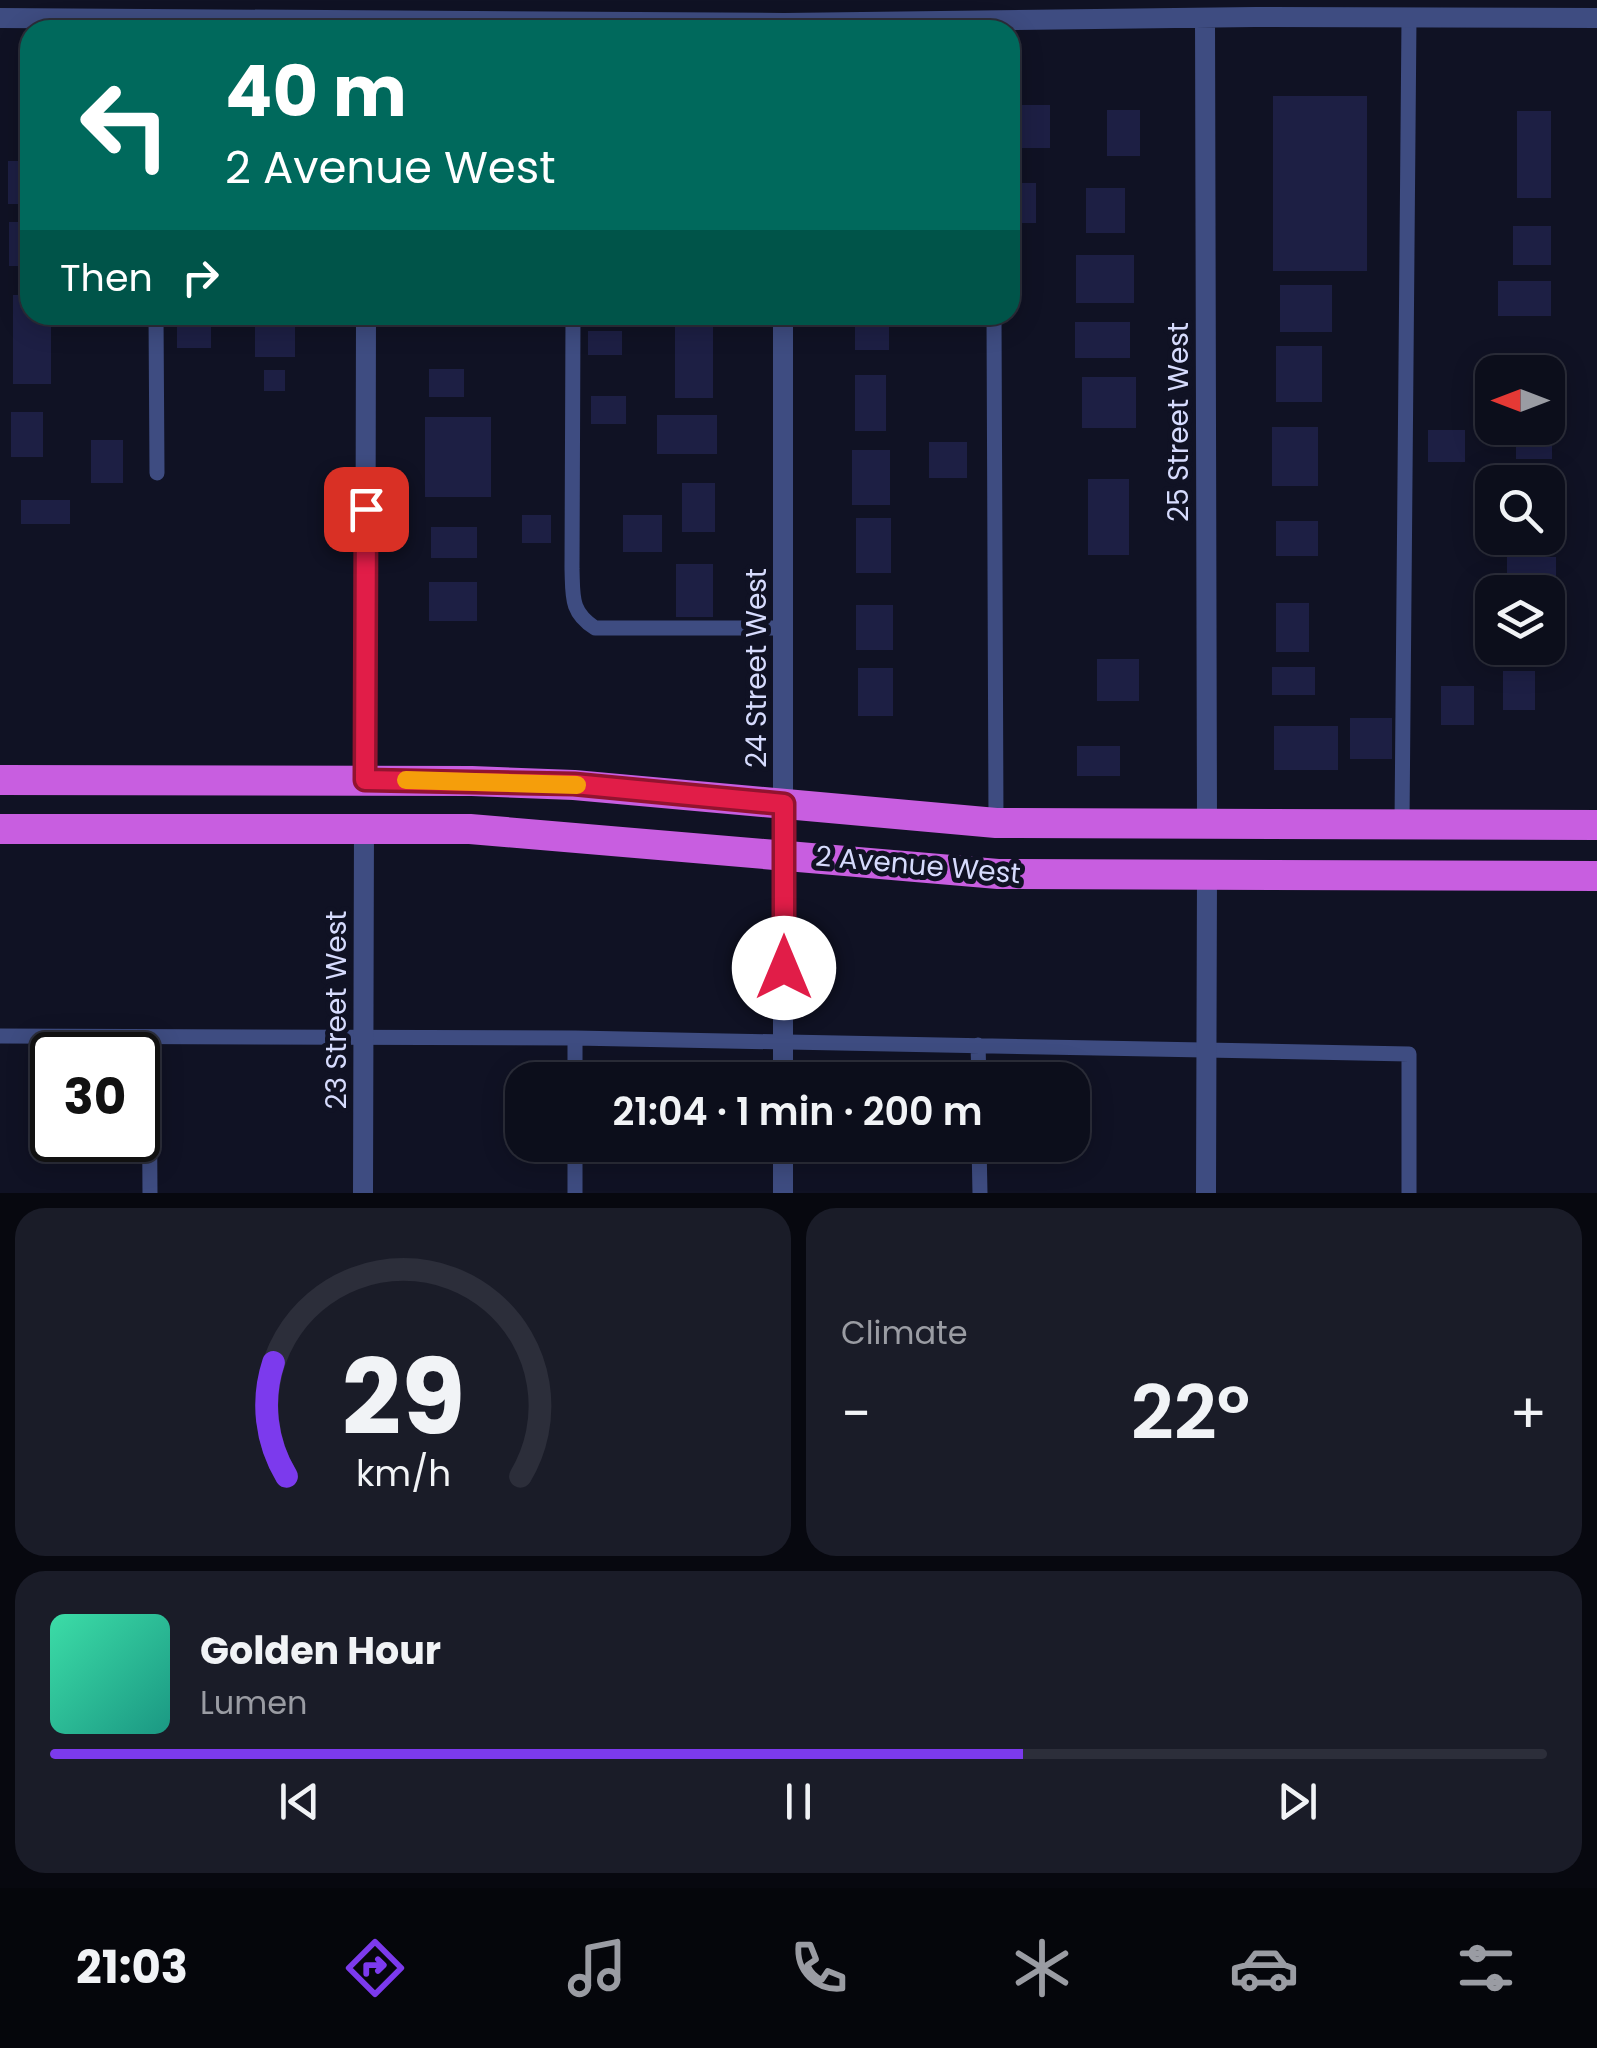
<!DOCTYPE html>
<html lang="en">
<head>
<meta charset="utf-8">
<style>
	:root { --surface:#0c0e1b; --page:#1a1c28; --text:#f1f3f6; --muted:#9a9ca3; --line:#2c2e3a; --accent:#7c3aed }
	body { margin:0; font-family:Poppins,sans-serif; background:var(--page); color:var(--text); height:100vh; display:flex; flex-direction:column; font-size:38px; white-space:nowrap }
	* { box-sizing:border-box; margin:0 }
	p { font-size:32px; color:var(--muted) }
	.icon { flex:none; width:55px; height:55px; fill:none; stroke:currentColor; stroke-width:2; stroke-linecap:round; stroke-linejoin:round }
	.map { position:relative; height:1193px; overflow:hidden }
	.drawer { display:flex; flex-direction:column; gap:15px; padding:15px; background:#07080f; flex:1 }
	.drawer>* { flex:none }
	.guide { position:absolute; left:20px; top:20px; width:1000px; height:305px; border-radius:30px; box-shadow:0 5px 25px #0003,0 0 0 2px var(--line); background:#00695c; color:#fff; overflow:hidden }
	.needle { width:65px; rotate:270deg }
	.fabs { position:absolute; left:1475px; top:355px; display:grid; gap:20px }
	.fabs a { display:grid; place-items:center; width:90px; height:90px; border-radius:20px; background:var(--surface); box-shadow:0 5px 25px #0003,0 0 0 2px var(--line); font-size:50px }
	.speed { position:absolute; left:30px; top:1032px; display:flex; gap:20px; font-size:50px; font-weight:700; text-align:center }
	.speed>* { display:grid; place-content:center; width:130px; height:130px; border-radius:50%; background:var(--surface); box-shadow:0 5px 25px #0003,0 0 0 2px var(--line); line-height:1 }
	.speed .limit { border:5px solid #111; border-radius:15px; background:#fff; color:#111 }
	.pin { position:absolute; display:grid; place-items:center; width:85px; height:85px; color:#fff; margin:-42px; border-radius:20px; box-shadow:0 5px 15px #0006 }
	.me { position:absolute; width:110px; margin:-55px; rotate:0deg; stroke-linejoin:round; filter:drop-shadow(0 0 8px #0008) }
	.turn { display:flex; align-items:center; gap:35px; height:210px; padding:0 40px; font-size:45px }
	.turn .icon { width:130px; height:130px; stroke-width:2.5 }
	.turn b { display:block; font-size:70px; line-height:85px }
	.then { display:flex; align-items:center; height:95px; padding:0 40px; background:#0003; gap:20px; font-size:38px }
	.big { font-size:75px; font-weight:600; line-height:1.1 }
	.drawer .card { flex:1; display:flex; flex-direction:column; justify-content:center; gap:15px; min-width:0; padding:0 35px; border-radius:30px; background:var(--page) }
	.drawer .dial { align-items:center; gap:0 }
	.dial svg { height:260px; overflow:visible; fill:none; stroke:var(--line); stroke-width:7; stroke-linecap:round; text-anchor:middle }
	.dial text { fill:var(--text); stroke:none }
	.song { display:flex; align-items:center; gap:30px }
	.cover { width:120px; height:120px; border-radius:15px; background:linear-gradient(135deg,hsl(160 70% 55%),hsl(170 70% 35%)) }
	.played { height:10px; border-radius:5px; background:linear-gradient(90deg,var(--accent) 65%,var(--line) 65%) }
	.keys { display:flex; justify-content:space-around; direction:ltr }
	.heat { display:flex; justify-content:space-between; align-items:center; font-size:55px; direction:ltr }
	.drawer .tiles { flex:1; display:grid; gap:15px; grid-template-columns:1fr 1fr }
	.card:last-child { grid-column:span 2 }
	.trip { position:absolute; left:505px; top:1062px; width:585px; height:100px; border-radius:30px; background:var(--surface); box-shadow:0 5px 25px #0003,0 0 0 2px var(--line); font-weight:600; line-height:100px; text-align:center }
	.tabs { display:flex; height:160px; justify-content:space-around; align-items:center; background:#05060b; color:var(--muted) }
	.tabs .icon { width:70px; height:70px }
	.tabs .active { color:var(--accent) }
	.tabs b { font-size:45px; color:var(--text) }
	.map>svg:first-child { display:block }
</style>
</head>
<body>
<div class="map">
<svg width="1597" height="1193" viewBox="0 0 1597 1193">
	<rect width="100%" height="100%" fill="#101224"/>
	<path fill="#1d1f44" d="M1273 96H1367V271H1273Z
		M1019 105H1050V148H1019Z
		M1107 110H1140V156H1107Z
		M1517 111H1551V198H1517Z
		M8 161H30V204H8Z
		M1012 183H1036V223H1012Z
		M1086 188H1125V233H1086Z
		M9 222H30V266H9Z
		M1513 226H1551V265H1513Z
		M1076 255H1134V303H1076Z
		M1498 281H1551V316H1498Z
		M1280 285H1332V332H1280Z
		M13 295H30V315H51V384H13Z
		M855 315H889V350H855Z
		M177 316H211V348H177Z
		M675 322H713V398H675Z
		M1075 322H1130V358H1075Z
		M255 323H295V357H255Z
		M588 331H622V355H588Z
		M1276 346H1322V402H1276Z
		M1497 358H1549V372H1497Z
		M429 369H464V397H429Z
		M264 370H285V391H264Z
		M855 375H886V431H855Z
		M1082 377H1136V428H1082Z
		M591 396H626V424H591Z
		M11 412H43V457H11Z
		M657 415H717V454H657Z
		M425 417H491V497H425Z
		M1272 427H1318V486H1272Z
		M1516 429H1552V459H1516Z
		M1428 430H1465V462H1428Z
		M91 440H123V483H91Z
		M929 442H967V478H929Z
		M852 450H890V505H852Z
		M1088 479H1129V555H1088Z
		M682 483H715V532H682Z
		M21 500H70V524H21Z
		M522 515H551V543H522Z
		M623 515H662V552H623Z
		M856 518H891V573H856Z
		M1276 521H1318V556H1276Z
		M431 527H477V558H431Z
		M1507 557H1556V593L1507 592Z
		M676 564H713V617H676Z
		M429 582H477V621H429Z
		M1276 603H1309V652H1276Z
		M856 605H893V650H856Z
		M1505 648H1548V653H1505Z
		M1097 659H1139V701H1097Z
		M1272 667H1315V695H1272Z
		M858 668H893V716H858Z
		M1503 671H1535V710H1503Z
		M1441 686H1474V725H1441Z
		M1350 718H1392V759H1350Z
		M1274 726H1338V770H1274Z
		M1077 746H1120V776H1077Z"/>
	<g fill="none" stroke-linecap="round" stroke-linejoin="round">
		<path stroke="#3e4c81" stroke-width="15" d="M156 315 157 473
			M573 315 572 569C573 596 570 612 595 628H783
			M994 315 996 823
			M1402 824 1409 18
			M0 1036 575 1038 1409 1054V1193
			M149 1038 150 1193
			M978 1045 979 1080
			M575 1080V1038
			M979 1145 980 1193
			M575 1193V1145"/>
		<path stroke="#3e4c81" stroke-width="20" d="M0 18 784 23 1255 17 1597 18
			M1205 18 1207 825
			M783 315V1080
			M365 780 366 315
			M783 1145V1193
			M363 1193 364 827
			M1206 1193 1207 874"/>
		<path stroke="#c85ee0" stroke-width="30" d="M0 780 472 781 574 785 996 823 1597 825
			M0 829H470L998 874 1597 876"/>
	</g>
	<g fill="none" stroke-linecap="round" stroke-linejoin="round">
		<defs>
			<path id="route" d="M366 509 365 780 574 784 784 804V968"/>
		</defs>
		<use href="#route" stroke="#92132f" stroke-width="25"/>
		<use href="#route" stroke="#e11d48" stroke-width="18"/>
		<path stroke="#f59e0b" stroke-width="18" d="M406 780 577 785"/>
	</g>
	<g text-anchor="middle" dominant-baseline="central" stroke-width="10" stroke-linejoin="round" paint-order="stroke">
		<g font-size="28" fill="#d6dbfd" stroke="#101224">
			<text transform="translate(1178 422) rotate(-90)">25 Street West</text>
			<text transform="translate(756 668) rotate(-90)">24 Street West</text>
			<text transform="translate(918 865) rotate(5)">2 Avenue West</text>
			<text transform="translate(336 1010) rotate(-90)">23 Street West</text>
		</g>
	</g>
</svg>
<div class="fabs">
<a><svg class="needle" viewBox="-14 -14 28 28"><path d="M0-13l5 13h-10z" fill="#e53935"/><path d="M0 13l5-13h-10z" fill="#9a9ca3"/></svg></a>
<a><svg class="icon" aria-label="search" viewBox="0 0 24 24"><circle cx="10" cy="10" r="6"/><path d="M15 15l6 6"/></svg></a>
<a><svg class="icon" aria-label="layers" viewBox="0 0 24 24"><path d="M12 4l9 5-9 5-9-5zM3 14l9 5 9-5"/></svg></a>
</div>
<div class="speed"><div class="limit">30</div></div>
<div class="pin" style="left:366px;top:509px;background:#d93025"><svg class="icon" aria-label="arrive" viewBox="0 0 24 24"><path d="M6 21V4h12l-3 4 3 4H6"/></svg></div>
<svg class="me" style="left:784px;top:968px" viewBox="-20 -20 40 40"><circle r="19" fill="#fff"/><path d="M0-13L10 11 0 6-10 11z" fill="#e11d48"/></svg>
<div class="trip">21:04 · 1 min · 200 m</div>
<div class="guide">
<div class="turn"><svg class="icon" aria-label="left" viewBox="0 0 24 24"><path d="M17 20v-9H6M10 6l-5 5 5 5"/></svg><div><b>40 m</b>2 Avenue West</div></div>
<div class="then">Then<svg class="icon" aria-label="right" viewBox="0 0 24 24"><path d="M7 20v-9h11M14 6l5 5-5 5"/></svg></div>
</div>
</div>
<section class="drawer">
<div class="tiles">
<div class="card dial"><svg viewBox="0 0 100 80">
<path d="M14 69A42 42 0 1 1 86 69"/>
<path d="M14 69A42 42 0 0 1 10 34" stroke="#7c3aed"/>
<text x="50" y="56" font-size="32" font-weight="700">29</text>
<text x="50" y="72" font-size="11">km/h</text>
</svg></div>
<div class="card"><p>Climate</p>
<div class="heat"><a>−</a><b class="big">22°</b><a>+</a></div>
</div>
<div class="card">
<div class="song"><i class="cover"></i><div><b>Golden Hour</b><p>Lumen</p></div></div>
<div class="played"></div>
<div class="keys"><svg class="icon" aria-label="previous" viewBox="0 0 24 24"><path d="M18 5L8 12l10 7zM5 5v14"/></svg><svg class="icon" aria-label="pause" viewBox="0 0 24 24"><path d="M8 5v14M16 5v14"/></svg><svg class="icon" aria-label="next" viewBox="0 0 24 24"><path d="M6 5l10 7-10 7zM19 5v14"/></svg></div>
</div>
</div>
</section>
<nav class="tabs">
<b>21:03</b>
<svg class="icon active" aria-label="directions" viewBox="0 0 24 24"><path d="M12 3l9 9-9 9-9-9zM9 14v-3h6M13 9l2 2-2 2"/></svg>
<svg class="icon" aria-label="music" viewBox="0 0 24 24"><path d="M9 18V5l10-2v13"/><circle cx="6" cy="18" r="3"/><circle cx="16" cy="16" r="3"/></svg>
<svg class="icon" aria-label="phone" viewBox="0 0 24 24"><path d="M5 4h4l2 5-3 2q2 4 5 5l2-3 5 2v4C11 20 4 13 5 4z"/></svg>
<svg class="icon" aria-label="climate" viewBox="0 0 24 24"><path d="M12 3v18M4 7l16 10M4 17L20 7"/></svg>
<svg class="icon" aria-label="car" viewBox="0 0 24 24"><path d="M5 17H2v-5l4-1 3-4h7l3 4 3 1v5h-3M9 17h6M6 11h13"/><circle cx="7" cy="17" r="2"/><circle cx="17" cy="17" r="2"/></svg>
<svg class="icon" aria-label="filters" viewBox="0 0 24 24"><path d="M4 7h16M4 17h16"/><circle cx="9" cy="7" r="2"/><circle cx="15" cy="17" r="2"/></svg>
</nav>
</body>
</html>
